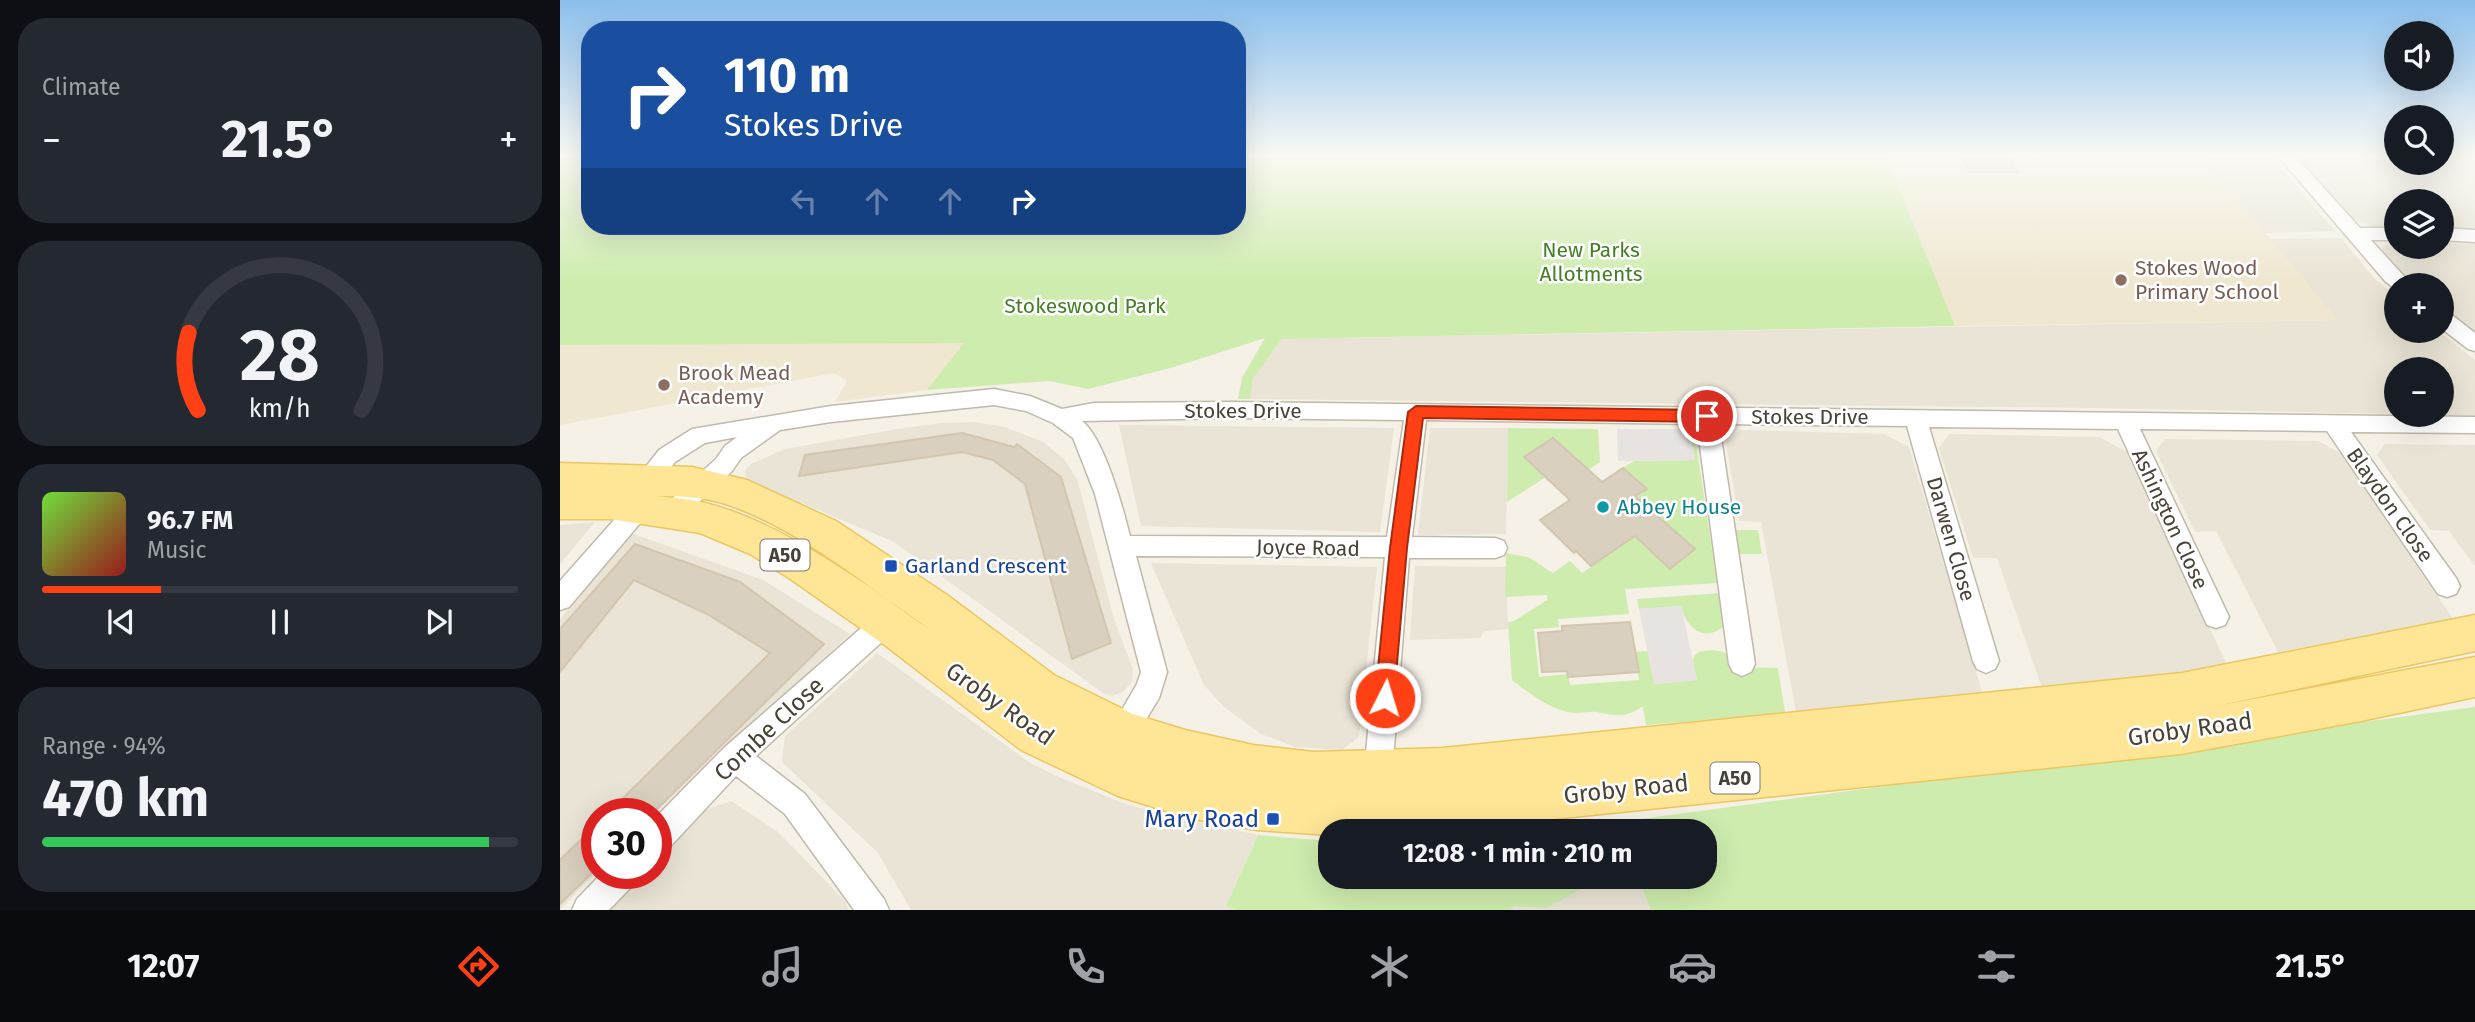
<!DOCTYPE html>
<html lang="en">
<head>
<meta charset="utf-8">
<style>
	:root { --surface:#171b24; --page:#242831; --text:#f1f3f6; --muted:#9ea1a6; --line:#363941; --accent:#ff4014 }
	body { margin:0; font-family:"Fira Sans",sans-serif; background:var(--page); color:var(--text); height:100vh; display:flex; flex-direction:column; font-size:26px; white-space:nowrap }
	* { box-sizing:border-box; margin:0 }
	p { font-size:23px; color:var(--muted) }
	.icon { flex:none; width:38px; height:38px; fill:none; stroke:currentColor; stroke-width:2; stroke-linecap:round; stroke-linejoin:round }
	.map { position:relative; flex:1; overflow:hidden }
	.panel { display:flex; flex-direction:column; gap:18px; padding:18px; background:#0d0f14; width:560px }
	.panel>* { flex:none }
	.banner { position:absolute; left:21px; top:21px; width:665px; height:214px; border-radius:28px; box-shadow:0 7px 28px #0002; background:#1a4fa0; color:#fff; overflow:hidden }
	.tools { position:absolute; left:1824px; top:21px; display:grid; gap:14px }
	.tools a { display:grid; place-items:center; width:70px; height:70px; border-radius:50%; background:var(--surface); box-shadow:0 7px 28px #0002; font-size:35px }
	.speed { position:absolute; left:21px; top:798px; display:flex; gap:14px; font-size:35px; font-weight:700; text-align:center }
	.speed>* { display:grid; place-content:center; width:91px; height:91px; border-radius:50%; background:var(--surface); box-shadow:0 7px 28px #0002; line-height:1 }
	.speed .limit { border:10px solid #d22; background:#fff; color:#111 }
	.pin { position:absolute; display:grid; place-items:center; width:60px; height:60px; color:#fff; margin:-30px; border:4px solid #fff; border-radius:50%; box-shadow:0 2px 7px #0007 }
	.me { position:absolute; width:77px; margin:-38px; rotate:5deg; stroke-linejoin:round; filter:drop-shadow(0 0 5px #0008) }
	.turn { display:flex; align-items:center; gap:24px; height:147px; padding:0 28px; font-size:32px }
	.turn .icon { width:91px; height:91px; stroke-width:2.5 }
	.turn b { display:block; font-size:49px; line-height:60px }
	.lanes { display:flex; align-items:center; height:66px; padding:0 28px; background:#0003; justify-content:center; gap:35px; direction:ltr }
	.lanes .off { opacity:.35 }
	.big { font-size:52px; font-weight:700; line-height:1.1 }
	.panel .widget { flex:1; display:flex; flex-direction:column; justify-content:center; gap:10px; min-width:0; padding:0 24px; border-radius:28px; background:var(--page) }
	.panel .dial { align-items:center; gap:0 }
	.dial svg { height:182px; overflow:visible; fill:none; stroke:var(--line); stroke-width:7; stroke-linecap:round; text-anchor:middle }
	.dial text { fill:var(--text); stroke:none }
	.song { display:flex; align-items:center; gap:21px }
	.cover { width:84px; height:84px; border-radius:10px; background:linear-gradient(135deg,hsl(100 70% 55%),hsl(0 70% 35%)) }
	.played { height:7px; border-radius:4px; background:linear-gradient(90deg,var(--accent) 25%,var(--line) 25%) }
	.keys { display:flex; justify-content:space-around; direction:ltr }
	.heat { display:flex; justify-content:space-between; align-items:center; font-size:38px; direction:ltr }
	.charge { height:10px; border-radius:5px; background:linear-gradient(90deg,#34c759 94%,var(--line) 0) }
	.trip { position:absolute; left:758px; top:819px; width:399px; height:70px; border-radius:28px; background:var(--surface); box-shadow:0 7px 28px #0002; font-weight:700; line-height:70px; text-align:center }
	.dock { display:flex; height:112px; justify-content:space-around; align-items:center; background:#090b0e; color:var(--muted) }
	.dock .icon { width:49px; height:49px }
	.dock .selected { color:var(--accent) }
	.dock b { font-size:32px; color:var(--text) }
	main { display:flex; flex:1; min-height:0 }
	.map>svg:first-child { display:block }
</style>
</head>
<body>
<main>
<section class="panel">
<div class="widget"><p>Climate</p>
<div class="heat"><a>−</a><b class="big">21.5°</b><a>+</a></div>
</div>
<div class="widget dial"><svg viewBox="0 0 100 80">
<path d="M14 69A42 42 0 1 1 86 69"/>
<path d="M14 69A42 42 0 0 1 10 35" stroke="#ff4014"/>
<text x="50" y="56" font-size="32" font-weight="700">28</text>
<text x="50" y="72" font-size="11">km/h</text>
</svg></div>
<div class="widget">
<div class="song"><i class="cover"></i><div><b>96.7 FM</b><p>Music</p></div></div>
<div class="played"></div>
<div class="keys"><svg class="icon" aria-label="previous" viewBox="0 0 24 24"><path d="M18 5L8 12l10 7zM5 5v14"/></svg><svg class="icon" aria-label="pause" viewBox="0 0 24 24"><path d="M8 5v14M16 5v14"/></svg><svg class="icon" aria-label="next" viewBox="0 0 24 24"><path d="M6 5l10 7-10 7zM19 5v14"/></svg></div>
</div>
<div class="widget"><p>Range · 94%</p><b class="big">470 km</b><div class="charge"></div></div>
</section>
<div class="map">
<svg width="1915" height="910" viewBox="0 0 1915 910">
	<rect width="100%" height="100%" fill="#f5f1e7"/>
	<path fill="#e9e4d5" d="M1641 156H1710L1775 231 1705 233Z
		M1745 156H1836V163H1881V156H1915V230L1881 228V201H1836V228L1818 229 1788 217 1743 164 1741 161Z
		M1781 238 1815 279 1836 296V331H1879L1915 360V416L1863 415H1881V369H1836V414L1534 408 690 399 692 378 722 339 1777 320 1710 239Z
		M1881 243 1915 244V332L1881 307V285H1855L1836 270 1821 251 1826 245 1881 247Z
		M415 422 445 427 483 442 504 459 517 479 554 619 573 669 572 682 563 692 552 696 543 693 334 542 242 503 201 493 189 485 186 478 185 471 191 464 225 449 337 429 382 423Z
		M559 425 834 428 820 532 581 526Z
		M870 428H948L946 534 858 535Z
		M1180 430 1324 434 1349 447 1423 695 1236 712 1201 522 1179 521 1166 442Z
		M1389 434 1539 437 1567 452 1666 663 1612 675 1482 688 1437 558H1413L1379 448Z
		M1605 439 1758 441 1782 454 1893 619 1718 652 1656 531 1635 532 1596 451Z
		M1825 444 1915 445V566L1889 531 1870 530 1817 455Z
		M35 522 0 564V525Z
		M71 533 203 580 290 634 94 814H37V872L0 910V619Z
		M591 563 817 567 799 737 782 750 736 747 701 734 664 707 644 685Z
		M855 566 946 567 948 629 924 631 920 638 850 640Z
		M317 653 469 762 496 776 568 805 698 835 666 905 676 910H351L318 853 222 762 225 736Z
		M171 801 218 832 284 900 289 910H51L85 873H96V861L142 811Z
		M998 877H1051L1095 886 1112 910H926Z"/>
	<path fill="#efe7d0" d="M1326 156H1641L1778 320 1395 326Z
		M0 342 405 343 367 390 275 402 287 381 274 373 0 425Z"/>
	<path fill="#ceecae" d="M0 156H30V226H677V156H1326L1395 326 722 339 693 378 690 399H678L682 378 705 338 614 367 528 389 489 381 367 390 404 343 0 345Z
		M948 428 1038 429 1040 462 1025 472 993 438 964 457 986 477 947 502Z
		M1118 429H1122L1136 443 1157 583 1065 589 1069 614 998 619 999 627 974 629 979 677 1008 674 1010 685 1079 680 1075 652 1088 651 1094 684 1137 680C1136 674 1131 663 1134 657 1138 647 1165 649 1171 657 1173 660 1174 664 1175 667L1218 668 1225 713 1086 725 1083 706C1067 718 1055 716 1037 712 1030 711 1022 713 1015 713 991 711 971 694 952 680L948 622 954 621 987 600V595L945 597 946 553 968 557 993 573 1010 561 1022 573 1051 553V515L1110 568 1135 549 1076 496 1086 488 1063 468 1074 461 1135 460 1133 444Z
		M1170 530H1198L1202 554H1174Z
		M1162 593 1165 625C1145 644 1126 628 1121 606L1079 609 1077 599Z
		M1915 707V910H1091L1078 877H1144V831H991Z
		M698 835 770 841V877H1053L1027 886 986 908 954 906 950 910H676L666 906Z"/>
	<path fill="#e6e3e0" d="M1057 429H1118L1133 444 1135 460 1058 461Z
		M1121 606 1137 680 1094 684 1079 609Z"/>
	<path fill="#dad0bf" stroke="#d3c6af" stroke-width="2" d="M1401 156H1448L1457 172H1410Z
		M402 433 454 447 457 444 501 477 551 643 512 659 465 484 433 460 402 452 239 476 245 455Z
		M993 438 1042 482 1063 468 1087 489 1075 496 1135 549 1110 569 1075 536 1031 566 1016 551 1014 553 980 520 1010 500 964 457Z
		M75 544 180 582 264 644 92 814H47L210 653 147 614 74 580 0 672V629Z
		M1070 622 1079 672 1008 677 1007 671 982 672 978 633 1002 631V626Z
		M37 824V868L0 904V860Z"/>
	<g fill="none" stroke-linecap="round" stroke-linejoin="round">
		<defs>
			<path id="street" d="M1718 156H1735L1800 228H1836V240H1811L1852 285H1836V290L1825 281Z
				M1881 228 1915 230V242L1881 240Z
				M1881 310 1888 312 1915 333V351L1908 349 1881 328Z
				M434 389 470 396 502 409 534 403 671 402 1915 417V433L1791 432 1896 578 1900 586 1896 594 1887 597 1878 594 1767 431 1580 429 1669 617 1665 625 1656 628 1647 625 1558 429 1369 427 1439 661 1435 669 1426 673 1417 669 1413 661 1347 426 1159 424 1195 664 1191 672 1182 676 1173 672 1169 664 1137 424 866 420 852 537 935 538 944 541 947 548 944 555 935 558H849L832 773 828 783 818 787 808 783 804 773 825 557 576 556 607 672 599 698 573 741 563 745 553 741 549 732 577 684 581 672 535 494 513 438 493 423 466 411 434 405 271 422 220 430 181 458 172 471 120 520 112 523 104 520 100 513 104 506 156 459 165 446 177 437 145 443 115 462 99 483 87 515 9 607 0 610V581L69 503 81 473 99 450 132 429 271 406ZM671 418 844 420 827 537 570 536C563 508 544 438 522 421Z
				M325 612 334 615 338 623 334 631 196 756 245 794 324 899 329 910H294L225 814 176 776 107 850 96 854V817L165 747 316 615Z
				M42 873H78L74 884 49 910H12L17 899Z"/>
			<path id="primary" d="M0 463 132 467 187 480 276 521 387 595 494 675 573 714 625 730 693 745 754 752 883 748 1622 673 1915 615V651L1656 706 1915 657V697L1801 721 1621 754 926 826 841 831H770V835L697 830 628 818 558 796 461 750 326 646 229 578 190 554 140 533 50 519H0ZM98 496C121 496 144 497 166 504 236 528 298 579 357 621L369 629C308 585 218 520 145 503 130 499 113 498 98 496Z"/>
		</defs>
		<use href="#street" stroke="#c1baa9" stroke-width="3"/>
		<use href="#primary" stroke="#ecc65e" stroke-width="3"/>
		<use href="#street" fill="#fff" fill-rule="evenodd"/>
		<use href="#primary" fill="#ffe596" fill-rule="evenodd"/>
	</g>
	<linearGradient id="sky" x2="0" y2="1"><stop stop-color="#8bbfed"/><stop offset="0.55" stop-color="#faf9f4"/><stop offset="1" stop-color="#faf9f4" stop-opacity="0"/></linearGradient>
	<rect width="1915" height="283" fill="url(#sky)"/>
	<path fill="#ff4014" stroke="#a62a0d" stroke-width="2" d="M856 406 1147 410 1155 416 1147 422 863 418 847 548 834 698 832 705 825 707 818 705 815 698 830 548 848 412Z"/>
	<g fill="#8d6e63" stroke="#fff" stroke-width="2.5">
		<circle cx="1561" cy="280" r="7"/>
		<circle cx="104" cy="385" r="7"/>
	</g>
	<circle fill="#0f9aa8" stroke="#fff" stroke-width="2.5" cx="1043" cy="507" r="7"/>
	<g fill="#1a4fb4" stroke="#fff" stroke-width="2.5">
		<rect x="324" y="559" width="14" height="14" rx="3.5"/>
		<rect x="706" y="812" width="14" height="14" rx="3.5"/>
	</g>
	<g text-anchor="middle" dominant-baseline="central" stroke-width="5" stroke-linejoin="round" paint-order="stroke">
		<g fill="#fff" stroke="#807b72" stroke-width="2">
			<rect x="200.5" y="539.5" width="49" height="31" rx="5"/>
			<rect x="1150.5" y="762.5" width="49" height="31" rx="5"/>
		</g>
		<g font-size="19" font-weight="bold" fill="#494236">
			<text x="225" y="555">A50</text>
			<text x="1175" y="778">A50</text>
		</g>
		<g font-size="21" fill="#437f24" stroke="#fff">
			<text x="1031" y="250">New Parks<tspan x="1031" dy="24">Allotments</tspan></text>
			<text x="525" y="306">Stokeswood Park</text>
		</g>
		<g font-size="21" fill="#785e54" stroke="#fff" text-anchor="start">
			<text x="1575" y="268">Stokes Wood<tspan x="1575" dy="24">Primary School</tspan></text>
			<text x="118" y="373">Brook Mead<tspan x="118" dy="24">Academy</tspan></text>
		</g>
		<g font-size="21" fill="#494236" stroke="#fff">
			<text x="683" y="411">Stokes Drive</text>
			<text x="1250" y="417">Stokes Drive</text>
			<text transform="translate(1830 505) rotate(55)">Blaydon Close</text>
			<text transform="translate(1610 519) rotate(65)">Ashington Close</text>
			<text transform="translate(1391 539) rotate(74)">Darwen Close</text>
			<text transform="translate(748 548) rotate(1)">Joyce Road</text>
		</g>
		<g font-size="21" fill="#0d838f" stroke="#fff" text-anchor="start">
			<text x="1057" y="507">Abbey House</text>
		</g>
		<g font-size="21" fill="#164399" stroke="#fff" text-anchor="start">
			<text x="345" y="566">Garland Crescent</text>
		</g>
		<g font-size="24" fill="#494236" stroke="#fff">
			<text transform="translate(440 704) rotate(35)">Groby Road</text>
			<text transform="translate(209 729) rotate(-43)">Combe Close</text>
			<text transform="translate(1630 729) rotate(-8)">Groby Road</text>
			<text transform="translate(1066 789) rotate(-6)">Groby Road</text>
		</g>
		<g font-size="24" fill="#164399" stroke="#fff" text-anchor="end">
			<text x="699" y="819">Mary Road</text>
		</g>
	</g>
</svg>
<div class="tools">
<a><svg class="icon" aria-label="sound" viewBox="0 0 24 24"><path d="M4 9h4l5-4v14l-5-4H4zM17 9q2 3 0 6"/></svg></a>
<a><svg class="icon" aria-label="search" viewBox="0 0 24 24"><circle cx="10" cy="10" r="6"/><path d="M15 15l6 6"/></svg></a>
<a><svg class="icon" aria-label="layers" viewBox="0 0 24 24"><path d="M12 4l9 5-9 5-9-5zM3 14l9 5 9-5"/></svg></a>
<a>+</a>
<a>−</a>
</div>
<div class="speed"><div class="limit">30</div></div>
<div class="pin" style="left:1147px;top:416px;background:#d93025"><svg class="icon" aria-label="arrive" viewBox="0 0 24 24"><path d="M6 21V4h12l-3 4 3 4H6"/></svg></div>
<svg class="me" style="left:825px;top:698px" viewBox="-20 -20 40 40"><circle r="17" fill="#ff4014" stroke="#fff" stroke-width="3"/><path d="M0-11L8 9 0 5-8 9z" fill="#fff"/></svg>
<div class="trip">12:08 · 1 min · 210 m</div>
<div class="banner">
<div class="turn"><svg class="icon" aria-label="right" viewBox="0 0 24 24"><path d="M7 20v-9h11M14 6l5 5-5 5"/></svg><div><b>110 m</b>Stokes Drive</div></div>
<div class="lanes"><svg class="icon off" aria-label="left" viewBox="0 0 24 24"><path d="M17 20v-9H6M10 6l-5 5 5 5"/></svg><svg class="icon off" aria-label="ahead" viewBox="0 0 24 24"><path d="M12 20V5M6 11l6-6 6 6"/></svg><svg class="icon off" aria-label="ahead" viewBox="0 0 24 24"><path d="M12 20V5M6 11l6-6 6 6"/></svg><svg class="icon" aria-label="right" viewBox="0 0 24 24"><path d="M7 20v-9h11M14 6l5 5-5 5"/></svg></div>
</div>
</div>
</main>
<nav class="dock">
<b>12:07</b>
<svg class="icon selected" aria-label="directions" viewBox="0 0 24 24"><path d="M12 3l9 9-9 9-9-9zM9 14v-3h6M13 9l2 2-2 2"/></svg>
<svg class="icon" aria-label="music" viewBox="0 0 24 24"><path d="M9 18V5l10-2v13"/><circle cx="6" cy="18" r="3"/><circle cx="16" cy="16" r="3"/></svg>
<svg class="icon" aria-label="phone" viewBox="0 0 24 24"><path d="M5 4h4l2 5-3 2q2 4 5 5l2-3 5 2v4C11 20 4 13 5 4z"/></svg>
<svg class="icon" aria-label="climate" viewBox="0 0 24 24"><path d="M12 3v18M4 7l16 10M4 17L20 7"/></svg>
<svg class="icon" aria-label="car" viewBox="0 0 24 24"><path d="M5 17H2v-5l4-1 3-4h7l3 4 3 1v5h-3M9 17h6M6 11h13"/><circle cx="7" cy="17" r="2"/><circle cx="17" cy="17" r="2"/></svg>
<svg class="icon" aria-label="filters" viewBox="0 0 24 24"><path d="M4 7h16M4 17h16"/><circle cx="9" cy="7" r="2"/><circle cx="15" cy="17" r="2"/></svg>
<b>21.5°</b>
</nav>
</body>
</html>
